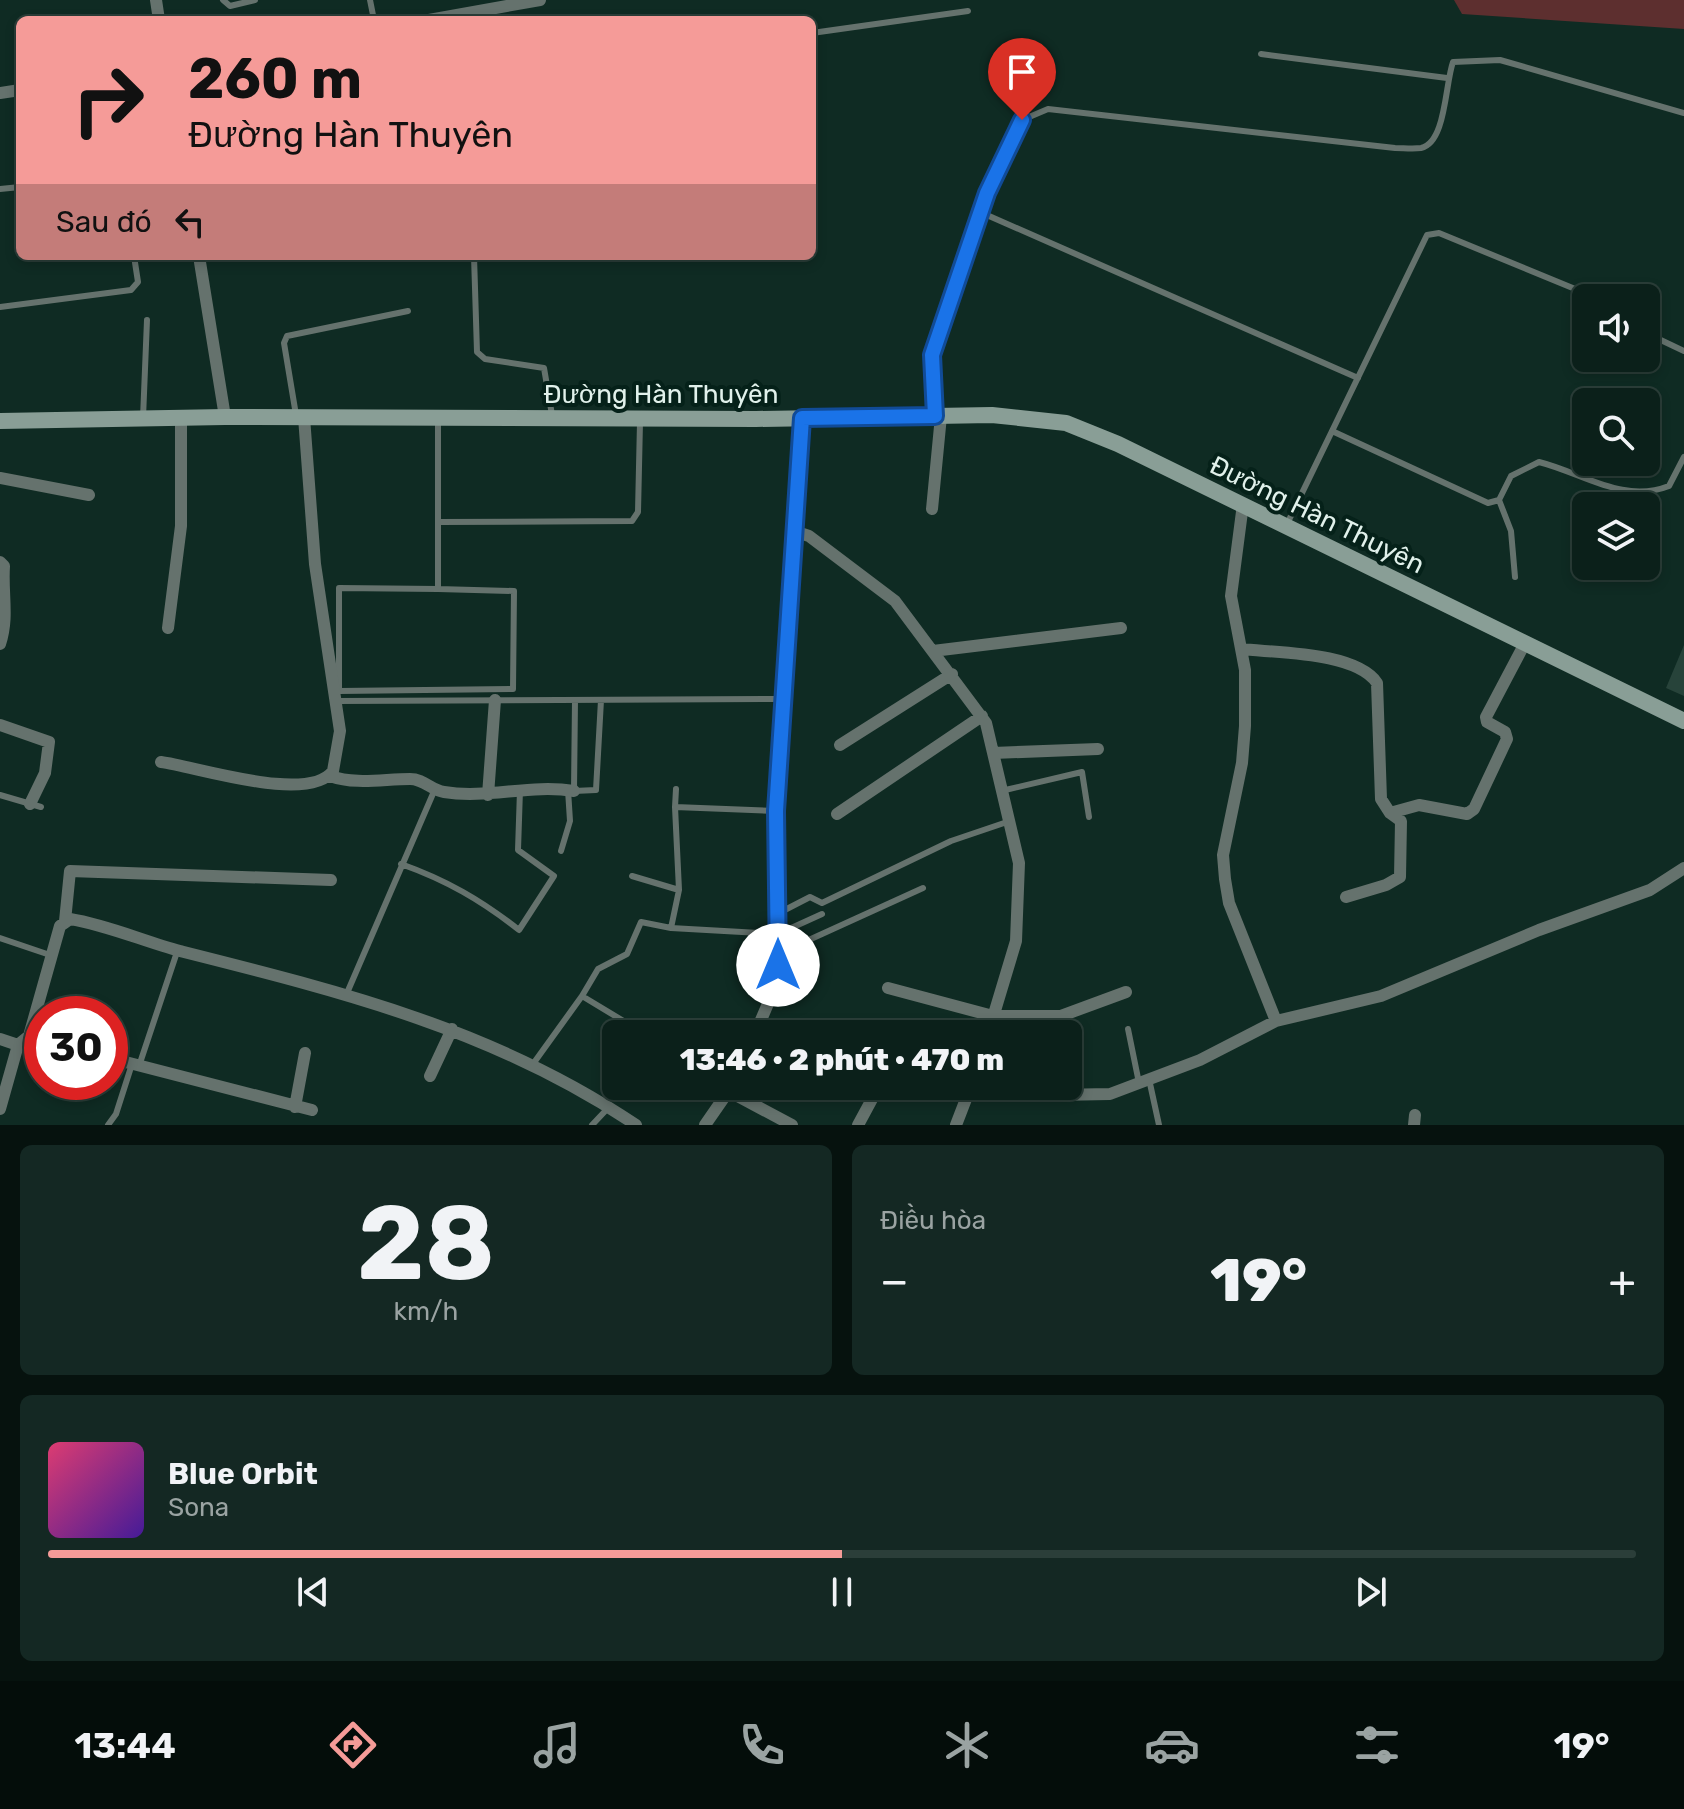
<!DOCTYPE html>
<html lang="vi">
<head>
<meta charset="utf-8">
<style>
	:root { --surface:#0b201a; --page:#142823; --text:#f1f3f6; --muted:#9aa3a2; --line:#2b3e39; --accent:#f59b98 }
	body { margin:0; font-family:Rubik,sans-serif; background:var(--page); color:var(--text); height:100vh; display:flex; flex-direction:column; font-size:30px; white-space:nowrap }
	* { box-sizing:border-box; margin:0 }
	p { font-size:26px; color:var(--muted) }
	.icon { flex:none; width:44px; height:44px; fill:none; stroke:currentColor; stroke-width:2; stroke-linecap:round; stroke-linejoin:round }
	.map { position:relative; height:1125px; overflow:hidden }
	.drawer { display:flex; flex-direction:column; gap:20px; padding:20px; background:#06120e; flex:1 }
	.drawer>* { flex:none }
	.top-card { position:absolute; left:16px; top:16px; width:800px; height:244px; border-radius:12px; box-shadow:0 4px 12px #0003,0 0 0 2px var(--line); background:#f59b98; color:#111; overflow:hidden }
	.tools { position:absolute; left:1572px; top:284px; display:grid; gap:16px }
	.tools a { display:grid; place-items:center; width:88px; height:88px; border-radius:12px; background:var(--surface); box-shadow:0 4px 12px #0003,0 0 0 2px var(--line); font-size:40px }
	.speed { position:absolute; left:24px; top:996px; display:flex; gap:16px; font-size:40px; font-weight:700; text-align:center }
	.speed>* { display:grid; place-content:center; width:104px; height:104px; border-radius:50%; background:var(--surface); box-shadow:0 4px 12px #0003,0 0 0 2px var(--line); line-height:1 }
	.speed .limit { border:12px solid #d22; background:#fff; color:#111 }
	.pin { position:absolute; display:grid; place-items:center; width:68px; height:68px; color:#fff; margin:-82px -34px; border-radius:50% 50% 50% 0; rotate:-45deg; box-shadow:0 0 8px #0007 }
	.pin .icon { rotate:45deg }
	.me { position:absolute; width:88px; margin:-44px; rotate:0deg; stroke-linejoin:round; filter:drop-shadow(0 0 6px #0008) }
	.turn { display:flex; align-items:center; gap:28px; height:168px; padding:0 40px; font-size:36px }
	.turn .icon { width:104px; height:104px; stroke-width:2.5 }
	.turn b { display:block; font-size:56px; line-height:68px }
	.then { display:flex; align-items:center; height:76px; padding:0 40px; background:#0003; gap:16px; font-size:30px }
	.big { font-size:60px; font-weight:800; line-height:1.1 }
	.drawer .card { flex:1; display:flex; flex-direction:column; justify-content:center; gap:12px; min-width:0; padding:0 28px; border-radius:12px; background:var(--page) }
	.drawer .dial { align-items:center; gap:0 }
	.dial b { font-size:104px; line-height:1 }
	.song { display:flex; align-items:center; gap:24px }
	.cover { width:96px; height:96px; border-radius:12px; background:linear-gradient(135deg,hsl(340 70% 55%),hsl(260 70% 35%)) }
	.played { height:8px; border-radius:4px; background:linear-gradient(90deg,var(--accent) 50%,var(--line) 50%) }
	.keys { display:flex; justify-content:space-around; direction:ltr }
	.heat { display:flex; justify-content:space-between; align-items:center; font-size:44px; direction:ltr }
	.drawer .tiles { flex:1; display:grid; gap:20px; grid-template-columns:1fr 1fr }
	.card:last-child { grid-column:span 2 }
	.trip { position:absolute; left:602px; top:1020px; width:480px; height:80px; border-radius:12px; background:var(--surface); box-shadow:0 4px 12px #0003,0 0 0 2px var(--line); font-weight:800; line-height:80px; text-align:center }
	.tabs { display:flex; height:128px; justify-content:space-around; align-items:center; background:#040d0a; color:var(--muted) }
	.tabs .icon { width:56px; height:56px }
	.tabs .active { color:var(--accent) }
	.tabs b { font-size:36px; color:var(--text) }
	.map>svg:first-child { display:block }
</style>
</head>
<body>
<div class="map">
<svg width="1684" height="1125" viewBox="0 0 1684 1125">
	<rect width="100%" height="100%" fill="#0f2b23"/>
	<path fill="#5d2f2f" d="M1454 0H1684V29L1462 14Z"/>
	<path fill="#27433a" d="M1684 645V696L1666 688Z"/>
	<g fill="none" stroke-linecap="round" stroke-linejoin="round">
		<path stroke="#65726d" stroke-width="6" d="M223 0 230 6 255 0
			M370 0 374 20
			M812 33 968 11
			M1261 54 1447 78
			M0 189 20 187
			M980 212 1358 378
			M474 256 477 352 485 359 544 368 552 415
			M0 307 131 290 138 282 134 256
			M1646 333 1684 351
			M296 415 284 343 287 336 408 311
			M935 416 932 355 987 193 1022 120 1048 109 1395 148C1403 148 1413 149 1421 148 1446 143 1445 84 1453 62L1500 60 1684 113
			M143 418 147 320
			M438 421V589L339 588V691L513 689 514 591 438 589
			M1332 431 1488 503 1499 500
			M439 522 632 521 638 512 640 422
			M1287 524 1427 235 1439 233 1597 298
			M1515 577 1511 531 1499 500 1511 476 1539 462C1583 473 1623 504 1669 486L1684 457
			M575 700 574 791 596 790 601 700
			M336 701 783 699
			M676 789 675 807 776 811
			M1001 791 1082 772 1089 817
			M0 795 41 807
			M561 851 570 821 568 790
			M401 864C446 880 481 900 519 930L554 876 518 850 520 790
			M632 876 679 890 675 807
			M777 914 810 897 822 903 951 841 1010 821
			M671 928 679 890
			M0 938 50 955
			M778 954 923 888
			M347 993 435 789
			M582 996 598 969 627 954 641 922 671 928 778 934 822 914
			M1128 1029 1139 1083
			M533 1064 582 996 645 1034
			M139 1066 177 952
			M1149 1079 1159 1125
			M108 1125 116 1114 132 1064
			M592 1125 609 1107"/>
		<path stroke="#65726d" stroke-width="12" d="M156 0 159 20
			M429 20 540 0
			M0 93 20 90
			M199 256 225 417
			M0 478 89 495
			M1243 504 1231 596 1245 670V726L1242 763 1223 855 1225 879 1229 903 1276 1021
			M932 509 941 416
			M794 531 809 536 895 601 986 723 1019 863 1016 941 988 1034
			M0 562 4 566C2 594 9 617 0 644
			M168 628 181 526V417
			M1241 649C1277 653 1356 652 1377 683L1381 799 1390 813 1401 821 1400 877 1386 885 1346 897
			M933 651 1121 628
			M0 725 49 742 45 773 30 804
			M840 745 952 674
			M993 753 1098 749
			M161 762C198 767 308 804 333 771L340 731 315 564 304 417
			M330 776C356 785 383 779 410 779 424 779 431 790 444 792 487 799 530 784 574 791
			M488 795 495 700
			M1390 813 1419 805 1467 814 1474 809 1507 739 1505 732 1487 722 1486 717 1524 645
			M837 814 982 716
			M65 921 70 871 331 880
			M888 988 993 1016H1061L1126 992
			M755 1034 773 992 778 965 776 811 802 418
			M0 1039 18 1045
			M110 1058 312 1110
			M430 1076 452 1029
			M1007 1086 1056 1095 1110 1094 1200 1060 1276 1021 1381 996 1539 930 1650 890 1684 868
			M730 1092 792 1125
			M295 1107 305 1053
			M0 1109 18 1045 29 1036 60 926 70 919C107 925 143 941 180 951 343 992 495 1030 636 1125
			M705 1125 732 1086
			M858 1125 878 1088
			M956 1125 971 1086
			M1414 1125 1415 1115"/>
		<path stroke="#899e96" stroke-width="16" d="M0 421 225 417 756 419 992 415 1066 423 1118 444 1684 721"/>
	</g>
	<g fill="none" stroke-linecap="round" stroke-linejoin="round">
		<defs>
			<path id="route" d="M778 965 776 811 802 418 935 416 932 355 987 193 1022 120"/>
		</defs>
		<use href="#route" stroke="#114b97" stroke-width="20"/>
		<use href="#route" stroke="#1a73e8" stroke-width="14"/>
	</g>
	<g text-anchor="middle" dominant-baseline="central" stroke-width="8" stroke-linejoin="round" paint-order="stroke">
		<g font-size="26" fill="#e1f1eb" stroke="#052119">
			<text x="661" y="394">Đường Hàn Thuyên</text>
			<text transform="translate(1317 515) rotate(26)">Đường Hàn Thuyên</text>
		</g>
	</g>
</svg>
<div class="tools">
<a><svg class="icon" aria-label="sound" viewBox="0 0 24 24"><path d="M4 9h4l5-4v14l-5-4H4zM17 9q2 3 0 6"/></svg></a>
<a><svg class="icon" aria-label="search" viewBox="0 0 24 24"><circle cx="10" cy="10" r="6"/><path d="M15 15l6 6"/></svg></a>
<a><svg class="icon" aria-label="layers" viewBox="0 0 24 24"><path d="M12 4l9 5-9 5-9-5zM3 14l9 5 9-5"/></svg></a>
</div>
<div class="speed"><div class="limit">30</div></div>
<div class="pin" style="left:1022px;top:120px;background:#d93025"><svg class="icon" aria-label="arrive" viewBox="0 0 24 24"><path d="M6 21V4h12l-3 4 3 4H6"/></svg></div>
<svg class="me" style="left:778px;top:965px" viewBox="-20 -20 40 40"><circle r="19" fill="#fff"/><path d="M0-13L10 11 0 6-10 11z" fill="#1a73e8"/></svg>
<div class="trip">13:46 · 2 phút · 470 m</div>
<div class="top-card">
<div class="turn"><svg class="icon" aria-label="right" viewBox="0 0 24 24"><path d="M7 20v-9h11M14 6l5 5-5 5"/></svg><div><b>260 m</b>Đường Hàn Thuyên</div></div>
<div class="then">Sau đó<svg class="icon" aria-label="left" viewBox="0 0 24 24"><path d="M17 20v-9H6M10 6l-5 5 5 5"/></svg></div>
</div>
</div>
<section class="drawer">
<div class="tiles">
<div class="card dial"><b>28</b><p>km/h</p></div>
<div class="card"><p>Điều hòa</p>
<div class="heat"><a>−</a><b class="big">19°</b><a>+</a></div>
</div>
<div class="card">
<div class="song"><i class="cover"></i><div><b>Blue Orbit</b><p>Sona</p></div></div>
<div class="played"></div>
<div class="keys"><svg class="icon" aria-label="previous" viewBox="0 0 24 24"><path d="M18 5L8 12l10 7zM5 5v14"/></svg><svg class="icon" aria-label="pause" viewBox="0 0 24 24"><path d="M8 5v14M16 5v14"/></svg><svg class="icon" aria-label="next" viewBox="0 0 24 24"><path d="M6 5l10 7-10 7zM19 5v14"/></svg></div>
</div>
</div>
</section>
<nav class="tabs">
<b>13:44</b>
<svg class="icon active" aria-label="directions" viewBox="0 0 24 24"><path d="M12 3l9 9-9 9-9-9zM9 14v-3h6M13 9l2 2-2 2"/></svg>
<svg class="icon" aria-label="music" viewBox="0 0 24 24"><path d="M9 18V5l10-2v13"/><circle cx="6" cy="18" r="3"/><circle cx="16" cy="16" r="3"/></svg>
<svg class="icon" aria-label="phone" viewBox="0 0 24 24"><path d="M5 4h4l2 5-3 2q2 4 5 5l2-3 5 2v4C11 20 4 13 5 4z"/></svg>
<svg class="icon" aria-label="climate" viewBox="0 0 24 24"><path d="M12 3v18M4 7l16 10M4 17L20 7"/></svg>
<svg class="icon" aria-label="car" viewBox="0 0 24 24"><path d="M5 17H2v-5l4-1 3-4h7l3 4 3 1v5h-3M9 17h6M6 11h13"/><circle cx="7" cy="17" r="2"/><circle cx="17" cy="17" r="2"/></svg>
<svg class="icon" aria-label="filters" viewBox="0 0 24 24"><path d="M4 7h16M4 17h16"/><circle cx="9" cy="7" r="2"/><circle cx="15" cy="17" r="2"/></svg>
<b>19°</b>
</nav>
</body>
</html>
